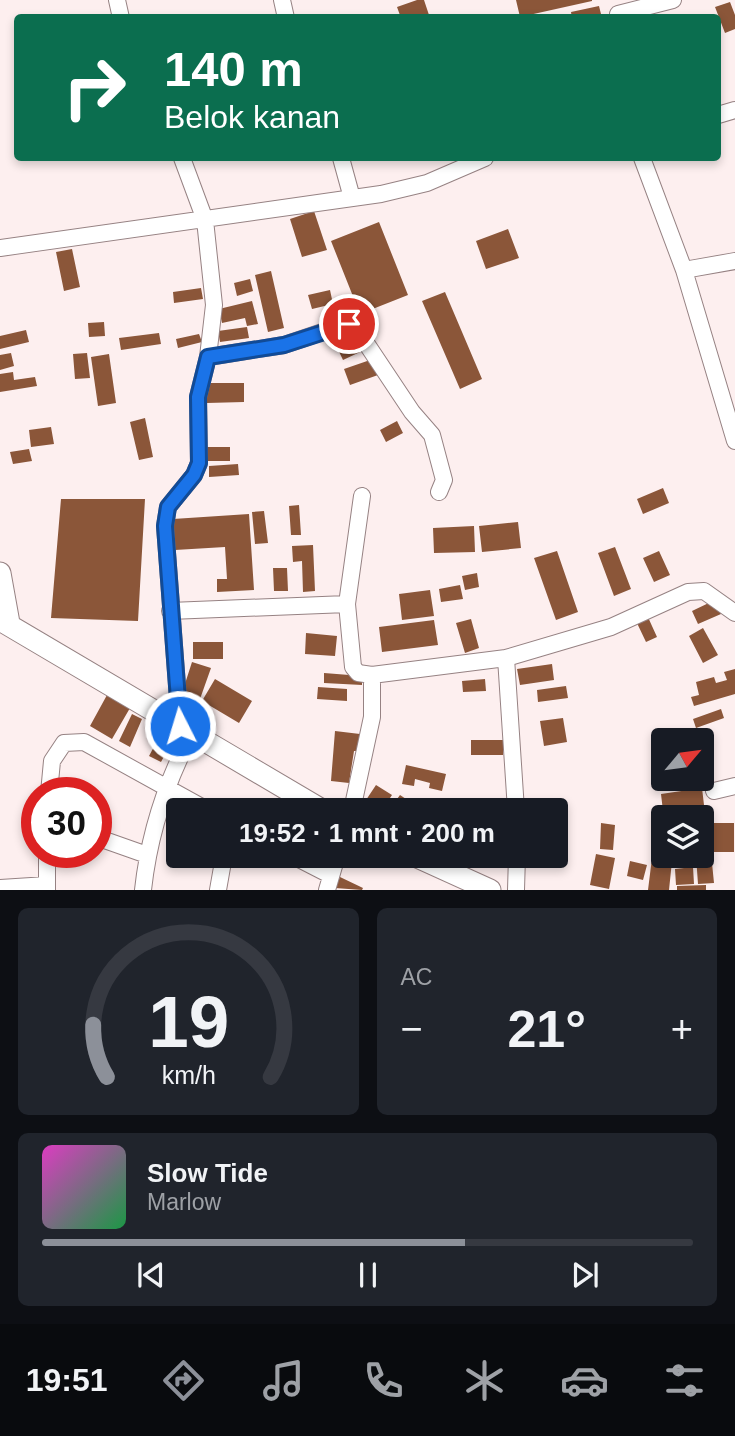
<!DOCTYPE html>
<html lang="id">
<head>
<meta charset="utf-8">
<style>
	:root { --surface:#171b24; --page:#20242c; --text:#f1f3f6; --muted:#9ea1a6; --line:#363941; --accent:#8c9099 }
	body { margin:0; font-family:Helvetica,sans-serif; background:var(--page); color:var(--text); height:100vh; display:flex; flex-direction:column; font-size:26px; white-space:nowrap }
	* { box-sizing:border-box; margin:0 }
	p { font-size:23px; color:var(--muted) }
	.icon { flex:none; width:38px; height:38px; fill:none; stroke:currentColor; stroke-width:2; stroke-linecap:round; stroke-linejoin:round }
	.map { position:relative; height:890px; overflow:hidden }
	.sheet { display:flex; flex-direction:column; gap:18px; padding:18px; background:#0d0f14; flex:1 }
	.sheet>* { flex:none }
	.guide { position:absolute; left:14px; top:14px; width:707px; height:147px; border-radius:7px; box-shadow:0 4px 10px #0003; background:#0b6e4f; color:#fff; overflow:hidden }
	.needle { width:46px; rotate:61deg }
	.fabs { position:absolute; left:651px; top:728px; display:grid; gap:14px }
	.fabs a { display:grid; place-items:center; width:63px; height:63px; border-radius:7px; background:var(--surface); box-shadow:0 4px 10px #0003; font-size:35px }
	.speed { position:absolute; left:21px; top:777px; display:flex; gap:14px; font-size:35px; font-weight:700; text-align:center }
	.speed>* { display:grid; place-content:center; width:91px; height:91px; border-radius:50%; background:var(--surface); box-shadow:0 4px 10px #0003; line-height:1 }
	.speed .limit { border:10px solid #d22; background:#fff; color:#111 }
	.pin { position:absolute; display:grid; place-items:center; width:60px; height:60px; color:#fff; margin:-30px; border:4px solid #fff; border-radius:50%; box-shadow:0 2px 7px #0007 }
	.me { position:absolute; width:77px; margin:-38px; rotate:355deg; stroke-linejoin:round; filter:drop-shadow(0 0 5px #0008) }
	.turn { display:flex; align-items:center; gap:24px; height:147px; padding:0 35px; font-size:32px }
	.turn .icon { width:91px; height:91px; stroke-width:2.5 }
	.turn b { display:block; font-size:49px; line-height:60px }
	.big { font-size:52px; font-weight:700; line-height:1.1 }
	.sheet .card { flex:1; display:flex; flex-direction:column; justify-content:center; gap:10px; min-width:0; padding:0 24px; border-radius:10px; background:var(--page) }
	.sheet .dial { align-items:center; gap:0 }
	.dial svg { height:182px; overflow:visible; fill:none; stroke:var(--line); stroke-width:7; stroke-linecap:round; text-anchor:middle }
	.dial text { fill:var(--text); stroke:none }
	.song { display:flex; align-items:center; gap:21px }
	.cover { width:84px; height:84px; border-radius:10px; background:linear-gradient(135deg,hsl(310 70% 55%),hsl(140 70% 35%)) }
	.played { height:7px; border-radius:4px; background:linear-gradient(90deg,var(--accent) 65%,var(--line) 65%) }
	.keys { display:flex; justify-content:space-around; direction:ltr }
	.heat { display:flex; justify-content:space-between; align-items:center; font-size:38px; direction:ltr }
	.sheet .tiles { flex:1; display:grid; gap:18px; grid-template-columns:1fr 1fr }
	.card:last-child { grid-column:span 2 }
	.trip { position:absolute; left:166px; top:798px; width:402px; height:70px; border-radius:7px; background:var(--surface); box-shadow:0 4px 10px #0003; font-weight:700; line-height:70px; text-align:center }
	.tabs { display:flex; height:112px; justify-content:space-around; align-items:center; background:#090b0e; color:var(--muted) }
	.tabs .icon { width:49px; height:49px }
	.tabs .selected { color:var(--accent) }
	.tabs b { font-size:32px; color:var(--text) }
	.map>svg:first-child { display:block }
</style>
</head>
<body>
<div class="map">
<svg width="735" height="890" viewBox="0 0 735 890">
	<rect width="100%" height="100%" fill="#fdefef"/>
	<path fill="#8b5639" d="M417 0H424L430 18H401L397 7Z
		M516 0H592V1L520 17Z
		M730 2 735 15V29L725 33 715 7Z
		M599 6 602 18H572L571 12Z
		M314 211 327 250 302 257 290 219Z
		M379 222 408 295 360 314 331 241Z
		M508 229 519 258 486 269 476 241Z
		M72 249 80 287 64 291 56 252Z
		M271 271 284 328 268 332 255 275Z
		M250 279 253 291 237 296 234 283Z
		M201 288 203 299 174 303 173 292Z
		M330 290 333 304 312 309 308 295Z
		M445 292 482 379 460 389 422 301Z
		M252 301 258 324 247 326 245 318 222 323 219 309Z
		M104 322 105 336 89 337 88 323Z
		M247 327 249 338 220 342 218 331Z
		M349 329 360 352 343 360 332 337Z
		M26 330 29 342 0 349V336Z
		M159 333 161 344 121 350 119 338Z
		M199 334 202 342 178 348 176 339Z
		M11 353 14 366 0 370V355Z
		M87 353 90 378 75 379 73 354Z
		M109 354 116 403 98 406 91 357Z
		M373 359 378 375 350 385 344 369Z
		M13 372 14 380 35 377 37 386 0 392V374Z
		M206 383H244V402L207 403Z
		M145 418 153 457 139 460 130 422Z
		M397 421 403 433 386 442 380 430Z
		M51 427 54 444 31 447 29 430Z
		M206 447H230V461H206Z
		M29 449 32 461 13 464 10 452Z
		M238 464 239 475 209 477V466Z
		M663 488 669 503 643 514 637 499Z
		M61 499H145L138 621 51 618Z
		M299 505 301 535H291L289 506Z
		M264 511 268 543 255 544 252 512Z
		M249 514 254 590 217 592V579H227L225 547 175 550 173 519Z
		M518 522 521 548 482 552 479 526Z
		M474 526 475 552 434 553 433 528Z
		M313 545 315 591 303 592 302 561 293 562 292 546Z
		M615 547 631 589 614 596 598 553Z
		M557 551 578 612 556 620 534 558Z
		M659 551 670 575 654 582 643 558Z
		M273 568H287L288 591H274Z
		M477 573 479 587 465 590 462 576Z
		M460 585 463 599 441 602 439 589Z
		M430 590 434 616 402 620 399 594Z
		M715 600 721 614 698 624 692 611Z
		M647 615 657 637 646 642 636 621Z
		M471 619 479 648 465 653 456 623Z
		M434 620 438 645 382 652 379 627Z
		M703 628 718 655 703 663 689 636Z
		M306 633 337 636 335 656 305 654Z
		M193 642H223V659H193Z
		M192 662 211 668 200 699 182 693Z
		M552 664 554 680 520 685 517 669Z
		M735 669V694L694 706 691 697 699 695 696 682 714 677 716 683 727 680 724 672Z
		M324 673 362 676V685L324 683Z
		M215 679 252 701 239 723 202 701Z
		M485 679 486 691 463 692 462 681Z
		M566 686 568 698 538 702 537 690Z
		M318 687 347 689V701L317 699Z
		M107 695 130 708 112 739 90 726Z
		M721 709 724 718 696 728 693 719Z
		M132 714 142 719 130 747 119 741Z
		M563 718 567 742 544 746 540 721Z
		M164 728 176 734 161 762 149 756Z
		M335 731 360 734 358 751H354L349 783 331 781Z
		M471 740H503V755H471Z
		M406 765 446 774 442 791 429 788 430 783 415 779 414 786 402 784Z
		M376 785 392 795 382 810H375L364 803Z
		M702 788 704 805 663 811 661 794Z
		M400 795 412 803 407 810H389Z
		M601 823 615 825 613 850 600 849Z
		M705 823H734V852H706Z
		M711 853 714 883 698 884 696 856Z
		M596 854 615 858 609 889 590 885Z
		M652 858 672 861 669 890H648Z
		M630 861 647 865 643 880 627 876Z
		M693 867 694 884 676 885 675 869Z
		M340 877 363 888 362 890 335 888Z
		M706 885V890H677V886Z"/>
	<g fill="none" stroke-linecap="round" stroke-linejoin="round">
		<defs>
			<path id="street" d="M117 0 121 18
				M282 0 286 18
				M618 14 673 0
				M718 115 735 110
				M341 158 352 198
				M642 158 684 270 735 441
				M0 248 381 194 427 183 485 158
				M684 270 735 261
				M208 357 284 345 343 325H354L412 412 432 435 444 480 439 492
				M362 496 347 604 353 667 358 673 372 675
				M170 611 347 604
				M180 725 165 526 168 507 194 475 199 463 198 397 208 357 214 305 205 220 182 158
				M714 791 735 786
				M49 793 52 761 64 743 84 742 207 810
				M352 810 372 717V675L506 658
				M516 810 506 658 611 627 688 592 704 591 735 613
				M96 837 147 855
				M293 856 330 875
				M0 888 47 885
				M47 890V852
				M143 890C149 835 166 782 192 733
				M218 890 224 856
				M327 890 337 856
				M516 890 517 856"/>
			<path id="secondary" d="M0 573 9 623
				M0 620 322 810
				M415 856 490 890"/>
		</defs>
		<use href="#street" stroke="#968283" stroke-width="18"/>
		<use href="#secondary" stroke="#968283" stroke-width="23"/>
		<use href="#street" stroke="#fff" stroke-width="16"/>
		<use href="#secondary" stroke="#fff" stroke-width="21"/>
	</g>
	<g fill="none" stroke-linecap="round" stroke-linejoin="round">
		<defs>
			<path id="route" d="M180 726 165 526 168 507 194 475 199 463 198 397 208 357 284 345 349 324"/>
		</defs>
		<use href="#route" stroke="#114b97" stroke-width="18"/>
		<use href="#route" stroke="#1a73e8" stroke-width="12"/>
	</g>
</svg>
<div class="fabs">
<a><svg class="needle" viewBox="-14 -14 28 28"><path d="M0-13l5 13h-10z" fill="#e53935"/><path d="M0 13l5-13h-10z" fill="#9ea1a6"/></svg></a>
<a><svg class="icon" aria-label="layers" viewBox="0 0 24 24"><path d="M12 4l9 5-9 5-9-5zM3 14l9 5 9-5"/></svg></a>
</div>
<div class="speed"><div class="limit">30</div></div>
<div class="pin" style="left:349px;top:324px;background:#d93025"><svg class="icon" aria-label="arrive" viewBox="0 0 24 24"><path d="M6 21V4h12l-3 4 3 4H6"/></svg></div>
<svg class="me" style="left:180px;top:726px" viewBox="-20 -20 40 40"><circle r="17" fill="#1a73e8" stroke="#fff" stroke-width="3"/><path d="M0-11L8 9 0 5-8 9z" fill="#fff"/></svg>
<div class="trip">19:52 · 1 mnt · 200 m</div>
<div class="guide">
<div class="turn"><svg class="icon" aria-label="right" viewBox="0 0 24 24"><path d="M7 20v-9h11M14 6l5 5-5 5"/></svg><div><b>140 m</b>Belok kanan</div></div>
</div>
</div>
<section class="sheet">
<div class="tiles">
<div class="card dial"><svg viewBox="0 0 100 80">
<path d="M14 69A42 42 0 1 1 86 69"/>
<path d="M14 69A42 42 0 0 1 8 46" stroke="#8c9099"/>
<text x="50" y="56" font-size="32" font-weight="700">19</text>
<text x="50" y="72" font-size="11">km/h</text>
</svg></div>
<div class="card"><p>AC</p>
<div class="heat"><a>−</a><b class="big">21°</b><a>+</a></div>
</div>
<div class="card">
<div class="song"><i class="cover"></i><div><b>Slow Tide</b><p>Marlow</p></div></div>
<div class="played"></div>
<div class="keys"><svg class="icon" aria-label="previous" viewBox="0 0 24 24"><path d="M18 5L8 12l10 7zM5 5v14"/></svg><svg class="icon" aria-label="pause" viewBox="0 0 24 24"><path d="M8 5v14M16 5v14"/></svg><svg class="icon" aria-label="next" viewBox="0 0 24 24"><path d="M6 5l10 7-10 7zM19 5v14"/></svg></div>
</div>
</div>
</section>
<nav class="tabs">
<b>19:51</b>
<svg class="icon selected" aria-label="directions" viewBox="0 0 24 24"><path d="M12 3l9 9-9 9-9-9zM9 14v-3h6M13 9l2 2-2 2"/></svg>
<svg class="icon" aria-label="music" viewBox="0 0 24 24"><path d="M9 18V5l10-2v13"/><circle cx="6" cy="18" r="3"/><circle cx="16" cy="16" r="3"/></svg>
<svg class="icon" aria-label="phone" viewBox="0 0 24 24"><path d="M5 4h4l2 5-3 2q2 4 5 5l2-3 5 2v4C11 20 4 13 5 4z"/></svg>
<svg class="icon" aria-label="climate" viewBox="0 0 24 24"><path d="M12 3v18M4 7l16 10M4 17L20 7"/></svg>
<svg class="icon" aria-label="car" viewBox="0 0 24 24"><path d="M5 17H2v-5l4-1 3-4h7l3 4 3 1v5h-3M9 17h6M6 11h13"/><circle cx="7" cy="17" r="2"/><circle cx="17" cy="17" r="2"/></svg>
<svg class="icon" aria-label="filters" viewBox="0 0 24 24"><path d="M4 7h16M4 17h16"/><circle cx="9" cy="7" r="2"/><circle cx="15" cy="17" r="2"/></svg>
</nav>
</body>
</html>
